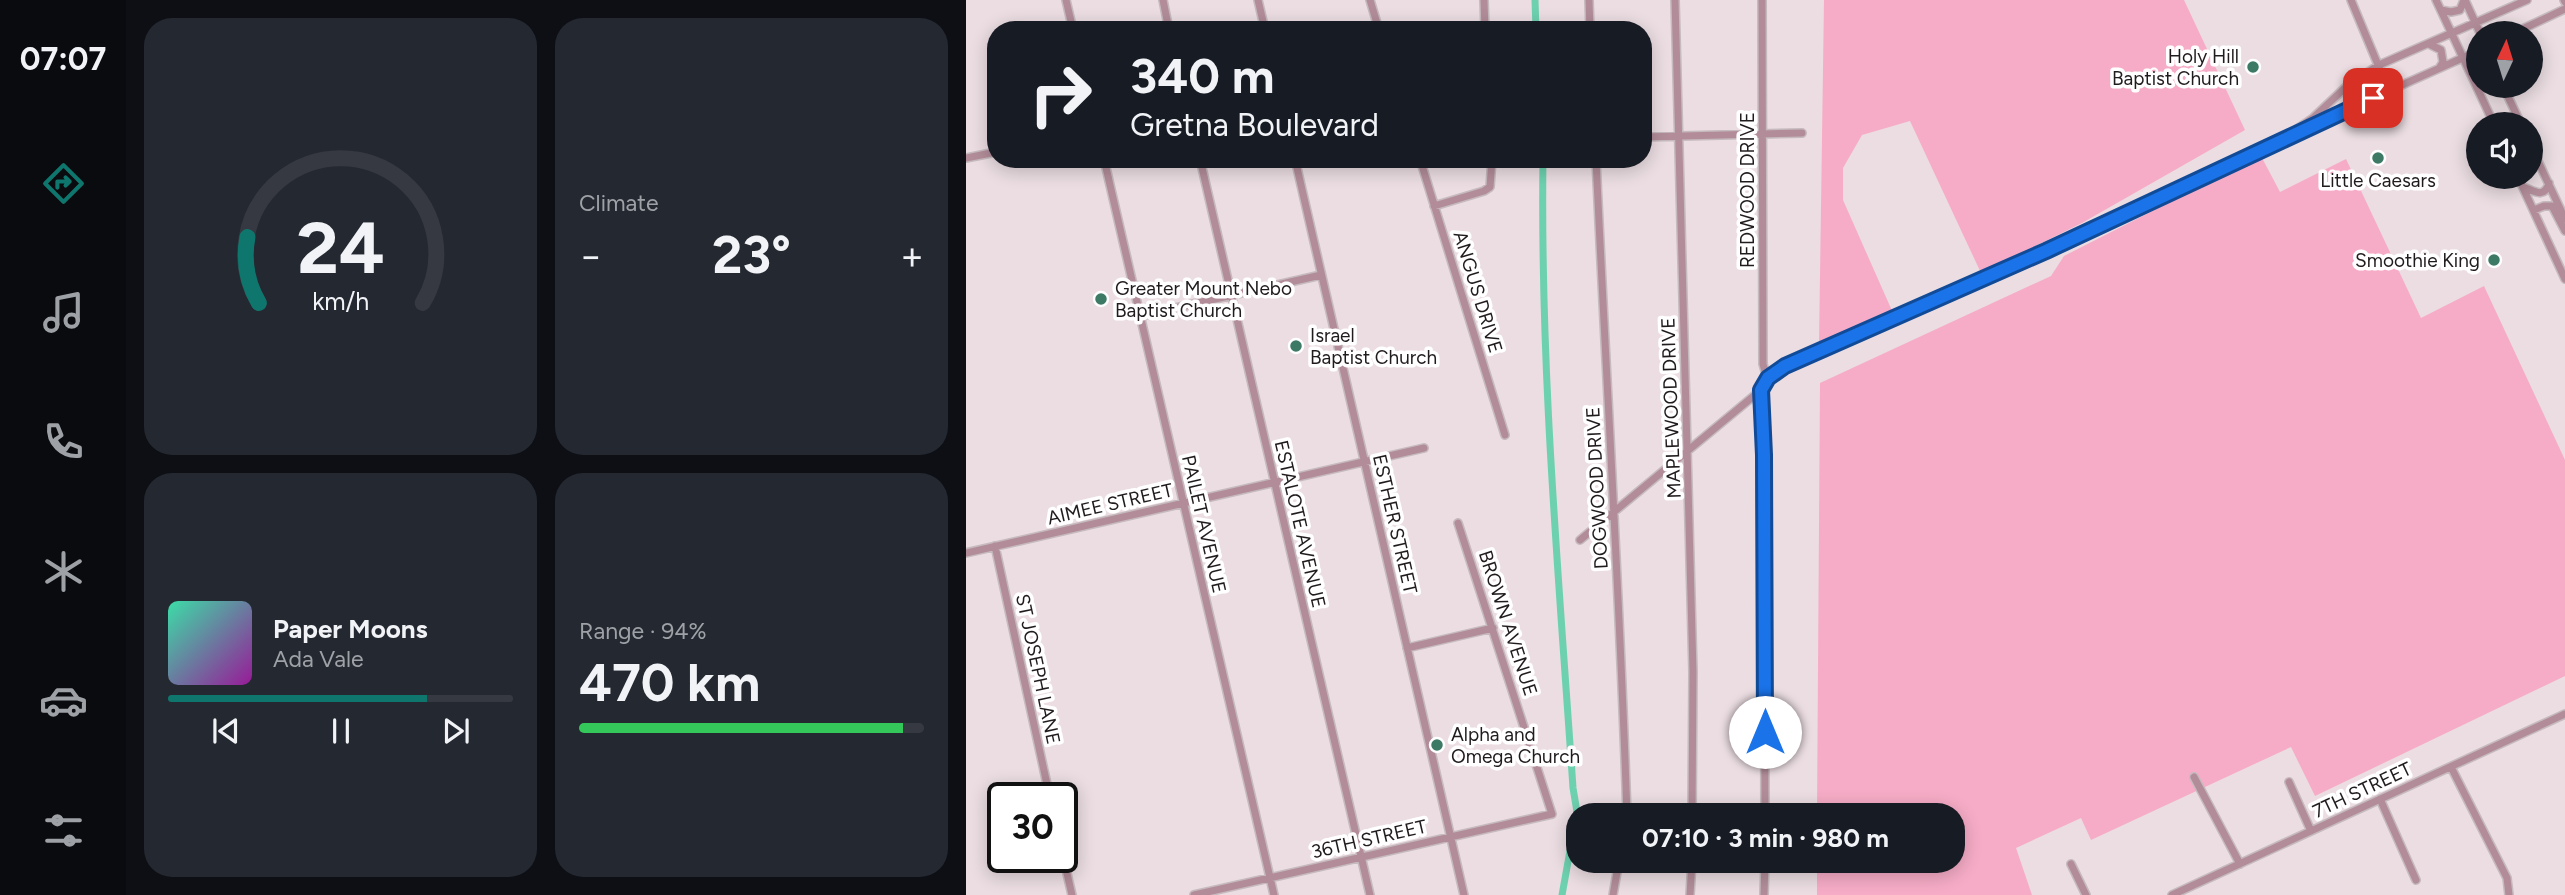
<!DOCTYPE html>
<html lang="en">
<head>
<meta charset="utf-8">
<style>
	:root { --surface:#171b24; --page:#242831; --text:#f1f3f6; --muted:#9ea1a6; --line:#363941; --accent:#0f766e }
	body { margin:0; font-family:Figtree,sans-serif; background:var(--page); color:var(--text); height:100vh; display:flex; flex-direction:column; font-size:26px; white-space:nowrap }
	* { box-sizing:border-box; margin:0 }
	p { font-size:23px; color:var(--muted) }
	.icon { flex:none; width:38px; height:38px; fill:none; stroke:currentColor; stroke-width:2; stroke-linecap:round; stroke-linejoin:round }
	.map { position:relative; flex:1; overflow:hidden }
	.details { display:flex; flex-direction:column; gap:18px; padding:18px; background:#0d0f14; width:840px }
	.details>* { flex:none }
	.top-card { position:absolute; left:21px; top:21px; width:665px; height:147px; border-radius:28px; box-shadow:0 4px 18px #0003; background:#171b24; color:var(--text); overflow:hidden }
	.needle { width:46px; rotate:4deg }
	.buttons { position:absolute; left:1500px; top:21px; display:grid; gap:14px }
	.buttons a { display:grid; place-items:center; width:77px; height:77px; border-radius:50%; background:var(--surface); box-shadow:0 4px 18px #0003; font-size:35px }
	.speed { position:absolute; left:21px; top:782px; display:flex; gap:14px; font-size:35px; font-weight:700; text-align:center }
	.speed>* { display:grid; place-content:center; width:91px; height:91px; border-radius:50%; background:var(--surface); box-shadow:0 4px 18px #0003; line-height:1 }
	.speed .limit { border:4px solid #111; border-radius:10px; background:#fff; color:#111 }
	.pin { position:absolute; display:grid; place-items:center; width:60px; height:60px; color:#fff; margin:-30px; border-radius:14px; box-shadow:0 4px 10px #0006 }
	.me { position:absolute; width:77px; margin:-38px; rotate:0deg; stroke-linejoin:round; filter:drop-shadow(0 0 5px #0008) }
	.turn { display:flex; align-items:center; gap:24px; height:147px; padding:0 28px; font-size:32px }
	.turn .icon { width:91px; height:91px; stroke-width:2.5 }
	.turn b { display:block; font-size:49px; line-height:60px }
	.big { font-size:52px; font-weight:700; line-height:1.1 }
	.details .widget { flex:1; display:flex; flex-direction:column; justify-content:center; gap:10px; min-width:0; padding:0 24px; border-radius:28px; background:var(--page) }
	.details .dial { align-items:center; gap:0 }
	.dial svg { height:182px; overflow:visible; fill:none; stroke:var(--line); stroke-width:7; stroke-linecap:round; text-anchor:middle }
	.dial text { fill:var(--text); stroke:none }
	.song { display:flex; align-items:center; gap:21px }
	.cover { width:84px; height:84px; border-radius:10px; background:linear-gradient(135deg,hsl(160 70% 55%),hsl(300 70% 35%)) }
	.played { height:7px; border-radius:4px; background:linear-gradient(90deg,var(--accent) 75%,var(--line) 75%) }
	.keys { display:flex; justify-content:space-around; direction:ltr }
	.heat { display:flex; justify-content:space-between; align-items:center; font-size:38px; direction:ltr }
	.charge { height:10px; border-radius:5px; background:linear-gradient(90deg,#34c759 94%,var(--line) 0) }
	.details .tiles { flex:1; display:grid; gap:18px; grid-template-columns:repeat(2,1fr) }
	.trip { position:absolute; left:600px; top:803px; width:399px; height:70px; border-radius:28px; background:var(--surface); box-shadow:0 4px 18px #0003; font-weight:700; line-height:70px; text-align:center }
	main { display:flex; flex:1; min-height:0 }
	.menu { display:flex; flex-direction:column; width:126px; justify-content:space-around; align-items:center; background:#090b0e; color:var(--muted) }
	.menu .icon { width:49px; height:49px }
	.menu .current { color:var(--accent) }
	.menu b { font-size:32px; color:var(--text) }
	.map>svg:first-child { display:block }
</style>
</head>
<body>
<main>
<nav class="menu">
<b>07:07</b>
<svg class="icon current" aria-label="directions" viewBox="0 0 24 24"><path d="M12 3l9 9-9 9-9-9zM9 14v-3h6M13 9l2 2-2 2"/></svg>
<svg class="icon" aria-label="music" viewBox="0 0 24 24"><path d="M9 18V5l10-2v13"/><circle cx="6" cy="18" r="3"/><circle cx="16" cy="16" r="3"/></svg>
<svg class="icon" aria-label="phone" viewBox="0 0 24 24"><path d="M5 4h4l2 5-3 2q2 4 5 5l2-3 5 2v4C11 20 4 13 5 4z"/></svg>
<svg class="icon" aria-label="climate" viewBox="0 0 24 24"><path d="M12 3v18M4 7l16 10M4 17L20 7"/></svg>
<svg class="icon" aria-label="car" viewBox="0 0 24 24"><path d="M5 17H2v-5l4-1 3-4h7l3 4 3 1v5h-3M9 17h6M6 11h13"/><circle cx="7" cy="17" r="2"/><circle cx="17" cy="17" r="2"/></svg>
<svg class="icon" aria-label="filters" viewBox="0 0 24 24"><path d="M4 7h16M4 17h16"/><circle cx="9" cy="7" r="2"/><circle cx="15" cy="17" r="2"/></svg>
</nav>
<section class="details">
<div class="tiles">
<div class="widget dial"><svg viewBox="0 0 100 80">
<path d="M14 69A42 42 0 1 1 86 69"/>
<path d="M14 69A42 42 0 0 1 9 40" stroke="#0f766e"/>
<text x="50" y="56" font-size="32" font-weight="700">24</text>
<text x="50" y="72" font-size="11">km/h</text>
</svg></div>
<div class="widget"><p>Climate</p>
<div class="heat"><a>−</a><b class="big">23°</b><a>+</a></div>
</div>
<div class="widget">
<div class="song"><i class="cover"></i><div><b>Paper Moons</b><p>Ada Vale</p></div></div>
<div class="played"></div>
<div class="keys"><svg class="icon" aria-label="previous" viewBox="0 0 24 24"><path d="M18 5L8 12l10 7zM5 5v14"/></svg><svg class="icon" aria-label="pause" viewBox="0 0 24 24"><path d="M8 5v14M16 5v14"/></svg><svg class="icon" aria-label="next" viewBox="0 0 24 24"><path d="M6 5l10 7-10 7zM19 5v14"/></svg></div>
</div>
<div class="widget"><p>Range · 94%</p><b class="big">470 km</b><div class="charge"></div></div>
</div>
</section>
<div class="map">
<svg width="1599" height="895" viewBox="0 0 1599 895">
	<rect width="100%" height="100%" fill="#ebdde2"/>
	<path fill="#f6acc6" d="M858 0H1218L1279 130 1116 223 1015 273 944 121 896 135 877 168V200L927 313 853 345Z
		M1295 156 1314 192 1380 159 1455 318 1518 286 1599 460V676L1349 796 1325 747 1125 840 1115 818 1050 848 1066 895H851V861H987V816L851 815 854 383 1085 276 1098 256Z"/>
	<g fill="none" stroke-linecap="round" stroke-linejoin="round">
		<path stroke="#6dd1af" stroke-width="7" d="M569 0 570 30
			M577 159C574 369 593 579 607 788L611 812 596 895"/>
		<defs>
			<path id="minor" d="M100 0 107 30
				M197 0 203 30
				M292 0 299 30
				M404 0 413 30
				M518 0 519 30
				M623 0 624 30
				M709 0 727 672 726 816
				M796 0 797 364 801 378
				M1385 0 1420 84 1425 89
				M1470 0 1528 124
				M1499 0 1514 33
				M1598 0 1599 2
				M1475 10 1485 12 1494 10 1498 0
				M1548 33 1599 9
				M1463 44 1475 50 1477 62 1474 67
				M1537 86 1555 124
				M1331 129 1347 118 1381 86 1413 65 1561 0
				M677 137 836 133
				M1564 144 1599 219
				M0 158 30 152
				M138 159 308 895
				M234 159 404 895
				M329 159 498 895
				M454 159 539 435
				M630 159C640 378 654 597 661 816
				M1552 177 1599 279
				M1557 187C1567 190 1578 200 1583 183
				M468 206 518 191 524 187 526 159
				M1568 210 1578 206H1586L1599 231
				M174 316 355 275
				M795 390 798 455 799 816
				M614 540 795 390 801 378 819 366 1080 251 1300 146 1512 51
				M29 546 84 798
				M0 553 458 448
				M441 648 527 628
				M1485 767 1541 878 1543 895
				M1228 777 1274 864
				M1323 782 1345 831
				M1414 799 1450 880
				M629 814 648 816
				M96 852 106 895
				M1105 864 1120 895
				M228 895 586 814 492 523
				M647 895 653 861
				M724 895 726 861
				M798 895 799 861
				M1206 895 1599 714"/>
		</defs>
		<use href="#minor" stroke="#c6babf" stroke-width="10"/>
		<use href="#minor" stroke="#b28d99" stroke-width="7"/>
	</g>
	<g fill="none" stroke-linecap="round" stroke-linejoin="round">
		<defs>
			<path id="route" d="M799 732 798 455 795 390 802 378 819 366 1080 251 1407 98"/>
		</defs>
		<use href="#route" stroke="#114b97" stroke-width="18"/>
		<use href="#route" stroke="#1a73e8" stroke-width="12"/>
	</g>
	<g fill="#3d7a65" stroke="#fff" stroke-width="2.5">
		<circle cx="1287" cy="67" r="7"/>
		<circle cx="1412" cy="158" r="7"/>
		<circle cx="1528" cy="260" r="7"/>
		<circle cx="135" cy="299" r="7"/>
		<circle cx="330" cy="346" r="7"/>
		<circle cx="471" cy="745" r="7"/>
	</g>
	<g text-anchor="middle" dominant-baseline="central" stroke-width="7" stroke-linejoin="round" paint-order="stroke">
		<g font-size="19" fill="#201b1d" stroke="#fff" text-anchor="start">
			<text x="1273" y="56" text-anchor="end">Holy Hill<tspan x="1273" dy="22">Baptist Church</tspan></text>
			<text x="1412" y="180" text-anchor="middle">Little Caesars</text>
			<text x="1514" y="260" text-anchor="end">Smoothie King</text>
			<text x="149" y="288">Greater Mount Nebo<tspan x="149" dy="22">Baptist Church</tspan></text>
			<text x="344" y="335">Israel<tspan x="344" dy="22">Baptist Church</tspan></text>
			<text x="485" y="734">Alpha and<tspan x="485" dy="22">Omega Church</tspan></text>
		</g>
		<g font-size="19" fill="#201b1d" stroke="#fff">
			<text transform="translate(781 190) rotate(-90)">REDWOOD DRIVE</text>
			<text transform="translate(512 292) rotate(73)">ANGUS DRIVE</text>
			<text transform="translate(705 408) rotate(-92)">MAPLEWOOD DRIVE</text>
			<text transform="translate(631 488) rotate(-93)">DOGWOOD DRIVE</text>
			<text transform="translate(144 504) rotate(-13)">AIMEE STREET</text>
			<text transform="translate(238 524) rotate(77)">PAILET AVENUE</text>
			<text transform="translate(334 524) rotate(77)">ESTALOTE AVENUE</text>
			<text transform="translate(429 524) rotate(77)">ESTHER STREET</text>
			<text transform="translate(542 623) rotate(72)">BROWN AVENUE</text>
			<text transform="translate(72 669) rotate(78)">ST JOSEPH LANE</text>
			<text transform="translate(1396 790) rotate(-25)">7TH STREET</text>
			<text transform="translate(403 839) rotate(-13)">36TH STREET</text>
		</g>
	</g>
</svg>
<div class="buttons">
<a><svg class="needle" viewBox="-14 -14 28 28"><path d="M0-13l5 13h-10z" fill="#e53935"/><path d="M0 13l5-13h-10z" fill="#9ea1a6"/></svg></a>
<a><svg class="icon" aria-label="sound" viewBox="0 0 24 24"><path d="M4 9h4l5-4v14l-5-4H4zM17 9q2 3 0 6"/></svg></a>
</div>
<div class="speed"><div class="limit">30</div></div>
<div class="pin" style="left:1407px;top:98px;background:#d93025"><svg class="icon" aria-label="arrive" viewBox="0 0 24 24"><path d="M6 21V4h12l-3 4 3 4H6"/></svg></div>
<svg class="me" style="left:799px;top:732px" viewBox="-20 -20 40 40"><circle r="19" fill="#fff"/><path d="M0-13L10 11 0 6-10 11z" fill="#1a73e8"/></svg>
<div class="trip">07:10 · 3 min · 980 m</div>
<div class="top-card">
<div class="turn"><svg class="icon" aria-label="right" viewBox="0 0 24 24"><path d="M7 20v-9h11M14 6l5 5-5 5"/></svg><div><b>340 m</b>Gretna Boulevard</div></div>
</div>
</div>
</main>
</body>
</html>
